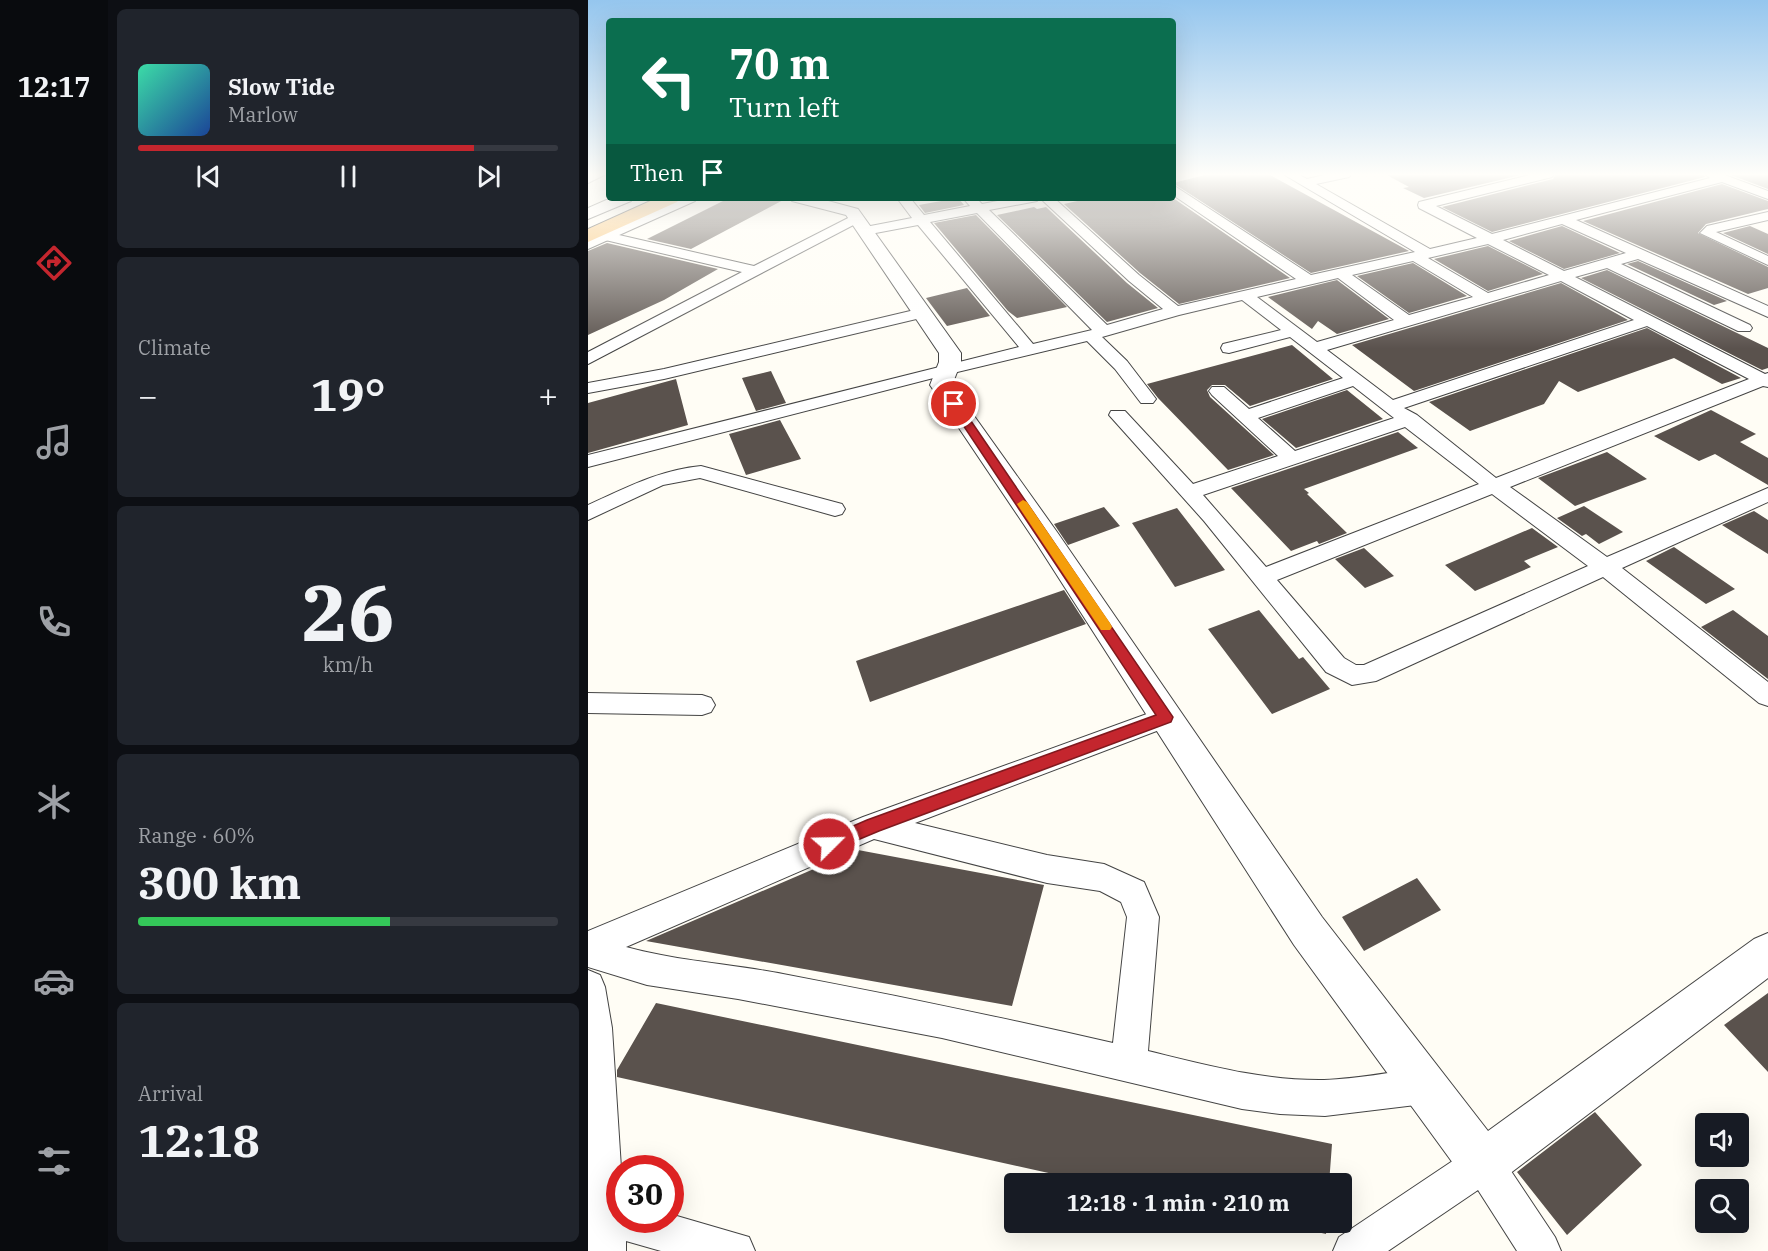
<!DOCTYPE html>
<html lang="en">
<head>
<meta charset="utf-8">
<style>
	:root { --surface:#171b24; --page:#20242c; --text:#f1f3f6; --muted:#9ea1a6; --line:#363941; --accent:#c4262e }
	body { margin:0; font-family:"IBM Plex Serif",serif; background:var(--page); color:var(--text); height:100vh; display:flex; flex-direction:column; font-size:22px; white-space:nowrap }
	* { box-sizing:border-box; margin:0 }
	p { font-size:20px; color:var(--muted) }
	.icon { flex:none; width:33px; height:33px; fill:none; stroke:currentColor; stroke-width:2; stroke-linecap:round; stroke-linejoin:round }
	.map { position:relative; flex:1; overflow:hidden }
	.side { display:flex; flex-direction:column; gap:9px; padding:9px; background:#0d0f14; width:480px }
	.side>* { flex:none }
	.guide { position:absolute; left:18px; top:18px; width:570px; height:183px; border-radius:6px; box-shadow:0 6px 24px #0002; background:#0b6e4f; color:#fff; overflow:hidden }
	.fabs { position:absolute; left:1107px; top:1113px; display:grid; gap:12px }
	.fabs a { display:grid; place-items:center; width:54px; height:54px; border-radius:6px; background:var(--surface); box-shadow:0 6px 24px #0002; font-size:30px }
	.speed { position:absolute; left:18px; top:1155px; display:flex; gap:12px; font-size:30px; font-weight:700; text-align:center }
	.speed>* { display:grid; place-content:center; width:78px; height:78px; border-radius:50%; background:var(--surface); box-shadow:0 6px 24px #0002; line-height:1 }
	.speed .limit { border:9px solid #d22; background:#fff; color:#111 }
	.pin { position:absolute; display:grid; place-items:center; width:51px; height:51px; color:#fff; margin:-26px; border:3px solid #fff; border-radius:50%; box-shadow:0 2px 6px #0007 }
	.me { position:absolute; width:66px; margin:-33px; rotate:67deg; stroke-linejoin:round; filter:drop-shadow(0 0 4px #0008) }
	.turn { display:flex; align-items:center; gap:21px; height:126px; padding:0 24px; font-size:27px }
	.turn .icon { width:78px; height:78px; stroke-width:2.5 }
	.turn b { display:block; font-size:42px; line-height:51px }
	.then { display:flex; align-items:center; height:57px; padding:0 24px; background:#0003; gap:12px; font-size:22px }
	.big { font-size:45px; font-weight:700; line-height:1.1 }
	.side .tile { flex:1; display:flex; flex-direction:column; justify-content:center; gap:9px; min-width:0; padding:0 21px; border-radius:9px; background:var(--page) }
	.side .dial { align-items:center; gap:0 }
	.dial b { font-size:78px; line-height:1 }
	.song { display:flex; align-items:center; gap:18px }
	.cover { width:72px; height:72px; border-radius:9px; background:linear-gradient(135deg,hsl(160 70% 55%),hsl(220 70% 35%)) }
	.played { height:6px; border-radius:3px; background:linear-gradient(90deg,var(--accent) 80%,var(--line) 80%) }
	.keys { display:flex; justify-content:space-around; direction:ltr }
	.heat { display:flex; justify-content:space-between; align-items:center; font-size:33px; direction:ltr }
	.charge { height:9px; border-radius:4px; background:linear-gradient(90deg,#34c759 60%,var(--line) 0) }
	.trip { position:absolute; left:416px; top:1173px; width:348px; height:60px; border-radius:6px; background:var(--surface); box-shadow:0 6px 24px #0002; font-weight:700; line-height:60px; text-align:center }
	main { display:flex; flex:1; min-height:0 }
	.dock { display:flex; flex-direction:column; width:108px; justify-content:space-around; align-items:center; background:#090b0e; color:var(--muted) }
	.dock .icon { width:42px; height:42px }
	.dock .selected { color:var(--accent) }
	.dock b { font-size:27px; color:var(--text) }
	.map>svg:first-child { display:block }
</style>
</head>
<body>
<main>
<nav class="dock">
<b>12:17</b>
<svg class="icon selected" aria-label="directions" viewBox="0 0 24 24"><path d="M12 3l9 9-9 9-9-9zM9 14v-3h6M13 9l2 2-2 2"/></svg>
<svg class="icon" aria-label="music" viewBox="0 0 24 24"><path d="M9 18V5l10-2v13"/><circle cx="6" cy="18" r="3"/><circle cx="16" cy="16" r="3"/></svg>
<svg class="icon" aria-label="phone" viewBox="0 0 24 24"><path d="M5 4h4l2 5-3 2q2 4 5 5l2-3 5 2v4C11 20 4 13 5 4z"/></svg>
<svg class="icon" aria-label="climate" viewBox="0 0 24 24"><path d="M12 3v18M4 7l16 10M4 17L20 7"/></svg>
<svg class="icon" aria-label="car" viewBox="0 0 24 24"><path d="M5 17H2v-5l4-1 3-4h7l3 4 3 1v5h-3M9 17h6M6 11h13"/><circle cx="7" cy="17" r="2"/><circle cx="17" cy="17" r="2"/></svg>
<svg class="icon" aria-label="filters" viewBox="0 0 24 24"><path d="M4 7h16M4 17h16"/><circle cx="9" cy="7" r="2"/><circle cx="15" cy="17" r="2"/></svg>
</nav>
<section class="side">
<div class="tile">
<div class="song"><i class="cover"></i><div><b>Slow Tide</b><p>Marlow</p></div></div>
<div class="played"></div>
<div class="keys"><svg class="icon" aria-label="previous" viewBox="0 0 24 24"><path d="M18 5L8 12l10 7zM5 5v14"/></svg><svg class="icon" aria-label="pause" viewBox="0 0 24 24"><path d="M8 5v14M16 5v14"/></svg><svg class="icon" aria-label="next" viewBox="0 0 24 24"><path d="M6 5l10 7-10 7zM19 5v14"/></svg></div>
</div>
<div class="tile"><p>Climate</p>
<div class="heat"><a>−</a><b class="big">19°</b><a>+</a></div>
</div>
<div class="tile dial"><b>26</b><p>km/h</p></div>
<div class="tile"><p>Range · 60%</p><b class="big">300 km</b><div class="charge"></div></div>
<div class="tile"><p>Arrival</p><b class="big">12:18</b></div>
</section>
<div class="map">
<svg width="1180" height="1251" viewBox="0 0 1180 1251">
	<rect width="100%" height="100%" fill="#fffdf5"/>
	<path fill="#5a524d" d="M621 174H680L821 251 723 273 585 183Z
		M797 174H937L836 198 815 188 821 187Z
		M968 174H1115L1117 177 904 232 854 207 965 179Z
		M1140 174H1180V189Z
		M1134 184 1180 201V209L1118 224 1110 233 1180 267V288L1160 294 995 221Z
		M141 198H199L103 249 59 239Z
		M370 198 376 205 337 213 331 205Z
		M503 198H585L702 278 591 304 552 273 476 204Z
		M446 207 449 209 458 207 539 283 570 308 519 322 409 215Z
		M388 215 479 307 429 318 420 311 346 223Z
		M974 226 1032 253 976 269 921 241Z
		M1162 226 1180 234V254L1135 233Z
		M19 243 130 269 76 300 0 335V251Z
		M900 246 955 274 900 291 846 259Z
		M1050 261 1139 301 1126 305 1039 264Z
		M825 263 879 296 821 313 769 276Z
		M1019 270 1180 348V368L1174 370 993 278Z
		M749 280 801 319 749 334 730 321 724 329 680 297Z
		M973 283 1040 320 826 391 764 345Z
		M379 288 402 316 359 326 338 298Z
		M1059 328 1153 378 1134 384 1086 358 990 392 971 381 956 404 882 431 841 402Z
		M704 345 745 379 662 406 637 385H624L619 390 622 397 686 455 640 470 570 398 559 384Z
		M183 371 198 403 168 411 154 378Z
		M88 379 100 425 0 453V403Z
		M759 390 795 419 708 448 674 419Z
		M1123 410 1168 434 1152 442 1180 458V485L1127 454 1111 461 1066 436Z
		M192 420 213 459 158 475 141 434Z
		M810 432 830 448 716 489 721 493 719 494 759 533 731 544 729 541 703 551 643 488Z
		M1019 452 1059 479 987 506 950 478Z
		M996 506 1035 532 1011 544 998 534 994 536 969 518Z
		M516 507 532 526 480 545 466 524Z
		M589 508 637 570 587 587 544 523Z
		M1166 511 1180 520V554L1134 525Z
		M944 528 970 547 936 561 943 567 887 591 857 565Z
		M1086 547 1147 589 1118 604 1058 561Z
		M776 548 806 576 777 588 747 559Z
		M476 590 498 624 282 702 268 661Z
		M671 610 711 659 715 657 742 689 684 714 620 629Z
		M1145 610 1180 636V679L1113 627Z
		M270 850 456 885 424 1006 58 941Z
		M829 878 853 910 776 951 754 917Z
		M1180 993V1072L1136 1025Z
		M68 1003 744 1144 741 1184H510L29 1077V1070Z
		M1007 1112 1054 1165 979 1235 929 1172Z
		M685 1222H739L738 1234Z"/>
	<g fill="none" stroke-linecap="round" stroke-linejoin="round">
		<defs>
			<path id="minor" d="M18 174 0 183V175Z
				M695 174H710L719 179 741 174H763L761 177 728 184 842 249 889 238 831 208 830 205 831 202 946 174H966L964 177 848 206 904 234 1122 178 1117 174H1134L1180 191V199L1134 182 988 220 1180 306V317L1050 259 1033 264 1162 325 1164 328 1162 331H1150L1019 268 987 277 1177 374 1180 373V387L1175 386 922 487 1019 557 1180 488V502L1034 568 1180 682V706L1171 703 1015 577 788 681 764 685 738 672 616 521 521 415 523 411H537L605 484 690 456 624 395 621 391 624 387H636L661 409 755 378 702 337 641 353 635 352 633 348 635 344 693 330 654 300 591 315 514 337 539 361 565 395 568 399 565 403H553L527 369 499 341 361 374 0 467V455L431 347 330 225 277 235 272 234 270 231 272 228 324 218 309 198H322L336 215 382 206 375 198H388L394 204 425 198H450L449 201 401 210 519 325 575 309 541 281 452 198H466L551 275 590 306 708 279 585 195V185L723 275 827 252ZM389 213 504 330 445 344 342 222ZM974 224 1038 253 976 271 915 240ZM900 244 961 275 900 293 840 258ZM825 261 885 297 821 315 764 275ZM750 278 806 320 729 342 669 297ZM973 281 1046 320 805 400 739 350ZM1059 326 1161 379 908 478 829 415 816 408ZM765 386 806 418 707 451 670 418ZM817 427 891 484 678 567 615 495ZM904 494 1000 566 776 665H768L756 658 689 580Z
				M1180 212V220L1128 232 1180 256V265L1112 233 1119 226Z
				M268 214 275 218 273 221 0 364V352L154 272 13 239 11 236 13 233 18 232 166 266Z
				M335 308 341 310 343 313 341 316 76 379 0 393V383L76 369Z
				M113 466 254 504 257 509 254 514 247 516 112 478 75 485 0 520V505C38 488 71 470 113 466Z
				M0 693 114 695 123 698 127 705 123 712 114 715 0 713Z
				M578 707 587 710 591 717 587 724 327 823 459 855 516 864 556 882 571 917 560 1051C618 1065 676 1081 736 1080 769 1079 803 1072 836 1068L849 1073 854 1086 849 1099 836 1104 737 1116 692 1114 654 1109 354 1038 150 999 59 985 0 967V931L275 817ZM286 839 459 883 512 891 533 902 539 917 525 1043C416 1018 306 995 195 974 144 964 89 961 38 947Z
				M0 970 12 975 17 987 24 1028 33 1168 32 1220H82V1214L161 1237 167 1251H73L38 1241V1251H0Z
				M895 1145 909 1150 967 1237 973 1251H929L890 1190 800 1251H745L751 1237 881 1150Z"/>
			<path id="tertiary" d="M23 198H45L43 201 0 219V208Z
				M88 198H109L107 201 0 249V238Z
				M202 198H229L270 209 373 353V362L364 385 469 532 734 917 900 1131 1166 939 1180 933V978L912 1181 895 1188 878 1181 706 945 449 544 342 385 351 362V353L258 215 204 201Z"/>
			<path id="trunk" d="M69 198H92L89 202 0 242V229Z"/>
		</defs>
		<use href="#minor" stroke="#444" stroke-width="2"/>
		<use href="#tertiary" stroke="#444" stroke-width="2"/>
		<use href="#trunk" stroke="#222" stroke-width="2"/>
		<use href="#minor" fill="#fff" fill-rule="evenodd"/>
		<use href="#tertiary" fill="#fff" fill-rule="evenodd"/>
		<use href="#trunk" fill="#f7bc64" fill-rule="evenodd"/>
	</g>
	<linearGradient id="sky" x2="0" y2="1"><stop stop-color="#95c6ee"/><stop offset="0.5" stop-color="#fffefa"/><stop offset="1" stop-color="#fffefa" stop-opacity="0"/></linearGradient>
	<rect width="1180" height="349" fill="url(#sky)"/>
	<path fill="#c4262e" stroke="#7f191e" stroke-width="1.5" d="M366 401 370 402 585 717 583 722 291 831 241 852 235 850 233 844 235 839 279 820 568 715 361 404Z"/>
	<path fill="#f59e0b" d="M435 500 439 502 522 623 524 627 522 630H513L429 504Z"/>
</svg>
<div class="fabs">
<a><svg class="icon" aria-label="sound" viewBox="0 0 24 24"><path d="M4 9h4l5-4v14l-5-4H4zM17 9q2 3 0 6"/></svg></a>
<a><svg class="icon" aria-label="search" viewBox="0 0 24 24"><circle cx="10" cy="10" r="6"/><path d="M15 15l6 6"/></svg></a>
</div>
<div class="speed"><div class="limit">30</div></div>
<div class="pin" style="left:366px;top:404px;background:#d93025"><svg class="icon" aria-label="arrive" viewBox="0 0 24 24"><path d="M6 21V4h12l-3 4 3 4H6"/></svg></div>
<svg class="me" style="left:241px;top:844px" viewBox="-20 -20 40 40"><circle r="17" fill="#c4262e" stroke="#fff" stroke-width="3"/><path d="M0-11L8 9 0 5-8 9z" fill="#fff"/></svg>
<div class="trip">12:18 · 1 min · 210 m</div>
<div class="guide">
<div class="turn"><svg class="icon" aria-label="left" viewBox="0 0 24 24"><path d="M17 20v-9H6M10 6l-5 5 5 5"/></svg><div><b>70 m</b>Turn left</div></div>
<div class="then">Then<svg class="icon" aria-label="arrive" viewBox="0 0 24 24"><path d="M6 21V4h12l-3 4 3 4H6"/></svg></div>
</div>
</div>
</main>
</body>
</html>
